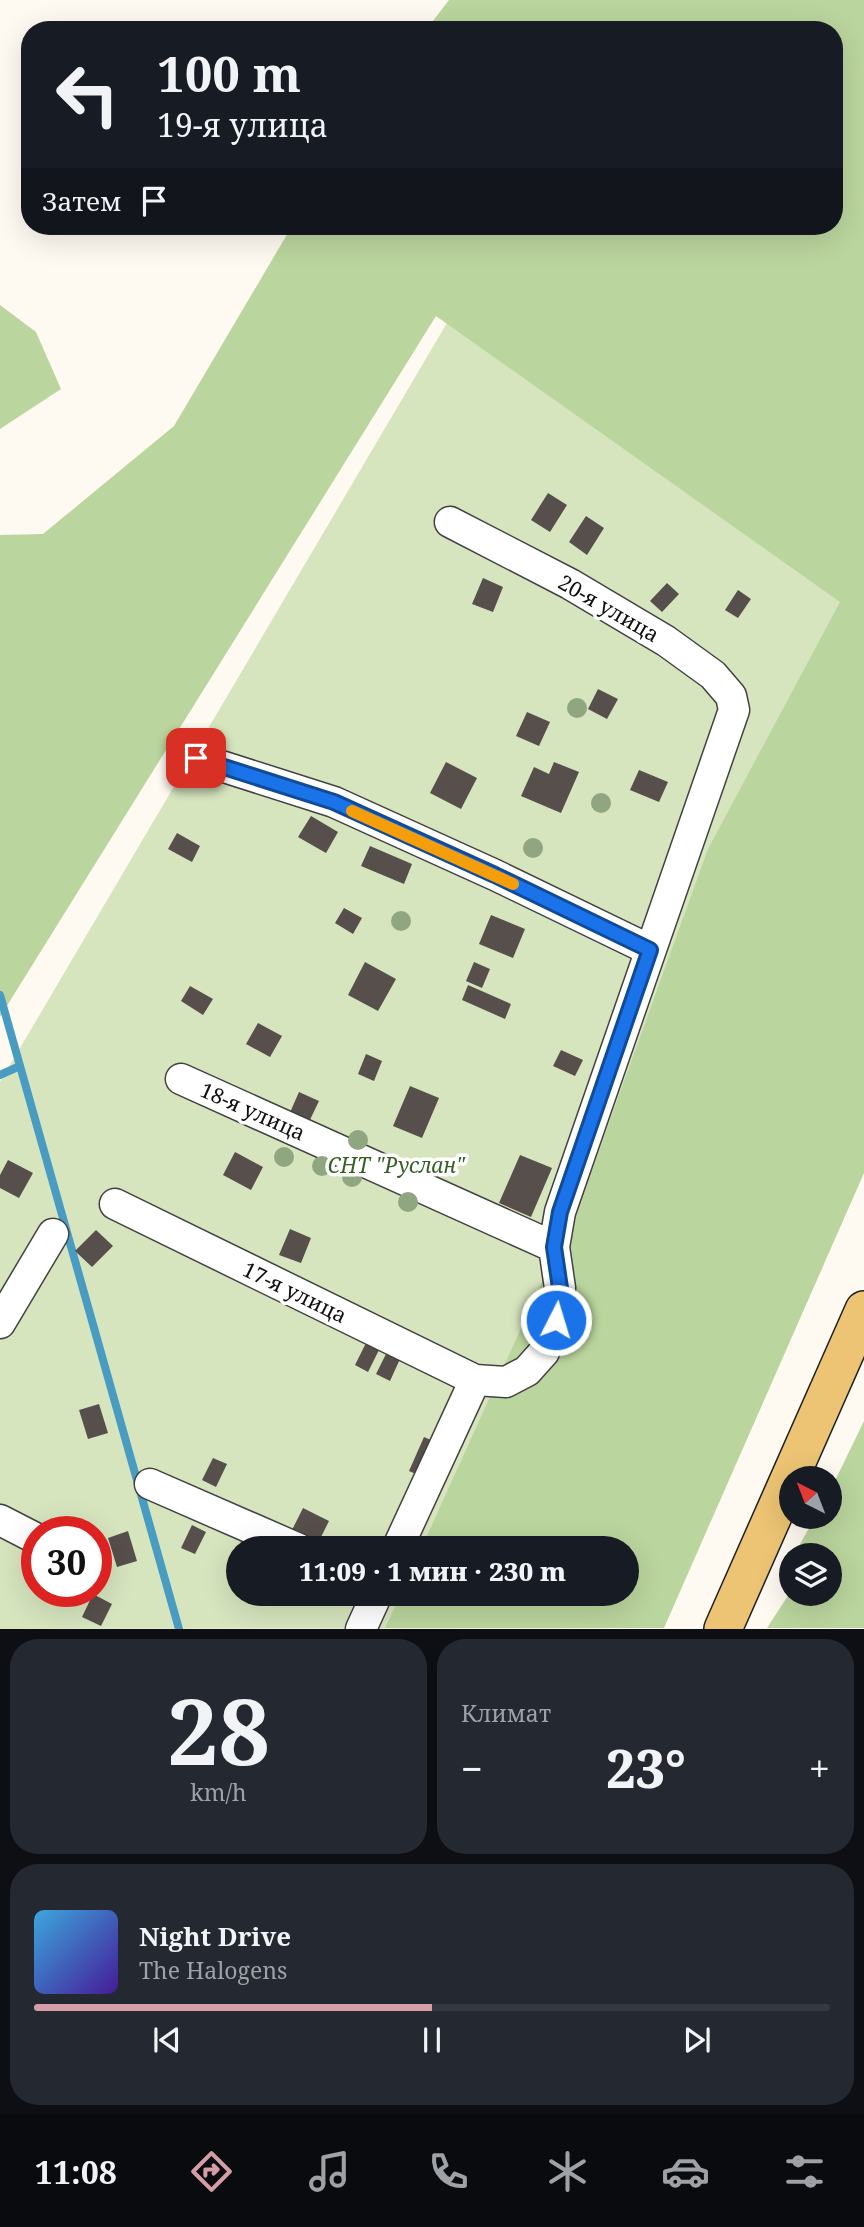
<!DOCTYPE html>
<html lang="ru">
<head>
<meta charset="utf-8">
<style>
	:root { --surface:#171b24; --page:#242831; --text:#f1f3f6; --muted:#9ea1a6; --line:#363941; --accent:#d59da6 }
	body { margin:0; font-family:"Noto Serif",serif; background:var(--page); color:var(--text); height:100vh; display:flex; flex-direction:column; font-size:26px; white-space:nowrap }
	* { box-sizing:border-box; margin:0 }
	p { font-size:23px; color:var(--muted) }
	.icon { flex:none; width:38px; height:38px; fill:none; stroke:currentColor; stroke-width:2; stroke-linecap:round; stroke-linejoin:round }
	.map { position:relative; height:1629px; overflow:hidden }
	.sheet { display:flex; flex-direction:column; gap:10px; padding:10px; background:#0d0f14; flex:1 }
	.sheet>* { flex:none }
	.hud { position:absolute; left:21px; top:21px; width:822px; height:214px; border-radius:28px; box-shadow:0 7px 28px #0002; background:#171b24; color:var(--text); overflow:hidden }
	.needle { width:46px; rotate:318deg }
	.buttons { position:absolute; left:779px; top:1466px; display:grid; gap:14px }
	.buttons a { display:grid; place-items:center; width:63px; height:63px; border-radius:50%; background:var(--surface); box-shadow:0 7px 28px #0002; font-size:35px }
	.speed { position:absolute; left:21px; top:1516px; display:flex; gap:14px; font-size:35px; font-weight:700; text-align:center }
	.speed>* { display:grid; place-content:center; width:91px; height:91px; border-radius:50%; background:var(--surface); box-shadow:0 7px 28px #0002; line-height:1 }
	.speed .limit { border:10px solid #d22; background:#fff; color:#111 }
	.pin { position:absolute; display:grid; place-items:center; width:60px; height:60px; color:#fff; margin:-30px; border-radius:14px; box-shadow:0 4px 10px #0006 }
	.me { position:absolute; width:77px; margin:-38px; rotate:5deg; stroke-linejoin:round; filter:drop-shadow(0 0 5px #0008) }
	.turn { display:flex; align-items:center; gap:24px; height:147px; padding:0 21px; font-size:32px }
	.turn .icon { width:91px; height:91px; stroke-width:2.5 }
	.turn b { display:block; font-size:49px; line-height:60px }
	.then { display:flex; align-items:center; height:66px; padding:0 21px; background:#0003; gap:14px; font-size:26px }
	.big { font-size:52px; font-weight:800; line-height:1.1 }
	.sheet .card { flex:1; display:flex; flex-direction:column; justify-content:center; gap:10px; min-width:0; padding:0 24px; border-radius:28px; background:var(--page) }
	.sheet .dial { align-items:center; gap:0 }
	.dial b { font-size:91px; line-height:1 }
	.song { display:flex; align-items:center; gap:21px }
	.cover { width:84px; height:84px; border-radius:10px; background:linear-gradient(135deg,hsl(200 70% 55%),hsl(260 70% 35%)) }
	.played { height:7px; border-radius:4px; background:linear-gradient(90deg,var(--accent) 50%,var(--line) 50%) }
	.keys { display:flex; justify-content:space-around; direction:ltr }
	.heat { display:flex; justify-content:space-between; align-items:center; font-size:38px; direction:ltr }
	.sheet .tiles { flex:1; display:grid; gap:10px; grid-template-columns:1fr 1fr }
	.card:last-child { grid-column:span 2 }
	.trip { position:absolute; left:226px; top:1536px; width:413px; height:70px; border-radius:35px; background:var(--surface); box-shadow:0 7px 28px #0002; font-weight:800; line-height:70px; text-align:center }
	.menu { display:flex; height:112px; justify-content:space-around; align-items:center; background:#090b0e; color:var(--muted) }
	.menu .icon { width:49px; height:49px }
	.menu .current { color:var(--accent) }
	.menu b { font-size:32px; color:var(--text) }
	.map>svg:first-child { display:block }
</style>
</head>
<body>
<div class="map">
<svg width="864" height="1629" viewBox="0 0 864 1629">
	<rect width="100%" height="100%" fill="#fefaf1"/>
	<path fill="#d6e5be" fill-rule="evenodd" d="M864 0V1041L619 1628 0 1629V1082L504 226H835V30ZM37 1531H96V1591H37ZM238 1549H626V1594H238Z"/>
	<path fill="#bbd59e" d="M449 0H864V1173L664 1628H385L401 1594H626V1549H421L589 1178 708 849 840 602 436 316 0 1017V535L43 534 174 426 292 226H835V30H426Z
		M0 305 36 332 61 389 0 429Z
		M864 1421V1628H767L791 1591V1594H830V1556H798V1548L815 1517H830V1491Z"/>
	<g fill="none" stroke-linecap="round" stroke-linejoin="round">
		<path stroke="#489bc1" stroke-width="8" d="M0 995 179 1629
			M0 1075 20 1066"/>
	</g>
	<path fill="#564f4c" d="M548 493 567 505 550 532 531 520Z
		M586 516 604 528 587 555 569 542Z
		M483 578 503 587 493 612 472 604Z
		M667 583 679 594 662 612 650 601Z
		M738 590 751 599 738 618 725 610Z
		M598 689 618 699 607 719 588 709Z
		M527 712 550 722 539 746 516 736Z
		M446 762 477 778 461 809 430 793Z
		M554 762 579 772 561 813 521 796 534 767 549 774Z
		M639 770 668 782 659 802 630 790Z
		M311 816 338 832 326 853 298 837Z
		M177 833 200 846 192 862 168 849Z
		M370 846 412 864 404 884 361 866Z
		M344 908 362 918 353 934 335 923Z
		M491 915 525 929 513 958 479 944Z
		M365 962 396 979 378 1011 348 995Z
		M474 962 490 969 482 988 466 981Z
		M468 985 511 1004 505 1019 462 1000Z
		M190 986 213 999 203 1015 181 1001Z
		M258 1023 282 1036 270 1057 246 1044Z
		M561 1050 583 1060 575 1076 553 1066Z
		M366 1054 382 1061 374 1081 358 1074Z
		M410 1086 439 1098 422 1138 393 1126Z
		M299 1092 319 1101 307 1126 288 1117Z
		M235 1152 263 1167 251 1190 223 1175Z
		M520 1155 552 1168 531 1217 499 1203Z
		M8 1160 33 1173 19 1198 0 1188V1175Z
		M290 1229 311 1238 301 1263 279 1255Z
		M96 1230 113 1246 92 1267 75 1251Z
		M366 1343 379 1350 368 1372 355 1365Z
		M387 1352 400 1359 390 1381 376 1374Z
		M99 1404 108 1433 88 1439 79 1410Z
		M424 1437 440 1444 425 1478 409 1471Z
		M213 1458 227 1464 216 1487 202 1480Z
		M303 1508 329 1521 318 1543 292 1530Z
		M192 1525 206 1532 195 1554 181 1548Z
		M128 1531 137 1561 117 1567 108 1538Z
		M93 1594 112 1604 101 1626 82 1617Z"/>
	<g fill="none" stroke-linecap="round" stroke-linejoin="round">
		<defs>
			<path id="minor" d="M196 758 334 802 495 875 650 950
				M181 1079 554 1247
				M115 1204 475 1380
				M0 1323 53 1234
				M150 1484 299 1549
				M0 1520 37 1539
				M397 1549 475 1380 506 1382 527 1371 544 1352 556 1320 560 1288 554 1247 560 1212 734 710 731 696 713 675 666 641 570 584 450 522
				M361 1629 377 1594"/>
			<path id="major" d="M723 1629 864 1310"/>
		</defs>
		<use href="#minor" stroke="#424242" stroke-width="33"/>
		<use href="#major" stroke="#202020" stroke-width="40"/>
		<use href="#minor" stroke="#fff" stroke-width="30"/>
		<use href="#major" stroke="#ecc473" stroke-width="37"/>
	</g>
	<g fill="#90a680">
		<circle cx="577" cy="708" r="10"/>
		<circle cx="601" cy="803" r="10"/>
		<circle cx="533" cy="848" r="10"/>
		<circle cx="401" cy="921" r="10"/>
		<circle cx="358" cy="1140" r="10"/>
		<circle cx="284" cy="1157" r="10"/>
		<circle cx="322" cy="1166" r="10"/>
		<circle cx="352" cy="1177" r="10"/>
		<circle cx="408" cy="1202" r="10"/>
	</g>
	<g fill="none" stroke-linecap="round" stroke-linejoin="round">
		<defs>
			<path id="route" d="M196 758 334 802 495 875 650 950 560 1212 554 1247 560 1288 556 1320"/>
		</defs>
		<use href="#route" stroke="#114b97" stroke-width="18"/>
		<use href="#route" stroke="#1a73e8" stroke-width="12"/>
		<path stroke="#f59e0b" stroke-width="12" d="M352 811 513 884"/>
	</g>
	<g text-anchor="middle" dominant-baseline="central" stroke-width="7" stroke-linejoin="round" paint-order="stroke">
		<g font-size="21" fill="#0f0f0f" stroke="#fff">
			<text transform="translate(609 608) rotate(30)">20-я улица</text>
			<text transform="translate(253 1111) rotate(24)">18-я улица</text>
			<text transform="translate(295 1292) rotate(26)">17-я улица</text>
		</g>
		<g font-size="21" font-style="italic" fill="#366124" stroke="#fff">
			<text x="396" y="1165">СНТ "Руслан"</text>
		</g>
	</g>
</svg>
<div class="buttons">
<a><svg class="needle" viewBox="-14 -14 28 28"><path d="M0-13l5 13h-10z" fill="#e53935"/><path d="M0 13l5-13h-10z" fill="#9ea1a6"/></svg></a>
<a><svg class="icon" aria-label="layers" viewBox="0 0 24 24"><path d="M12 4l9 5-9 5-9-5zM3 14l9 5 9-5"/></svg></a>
</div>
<div class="speed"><div class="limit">30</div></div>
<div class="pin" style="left:196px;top:758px;background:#d93025"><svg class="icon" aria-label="arrive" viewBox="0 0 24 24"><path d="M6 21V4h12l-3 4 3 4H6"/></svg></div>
<svg class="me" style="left:556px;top:1320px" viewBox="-20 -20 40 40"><circle r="17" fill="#1a73e8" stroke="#fff" stroke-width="3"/><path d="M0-11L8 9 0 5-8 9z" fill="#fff"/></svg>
<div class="trip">11:09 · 1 мин · 230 m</div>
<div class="hud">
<div class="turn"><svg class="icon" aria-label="left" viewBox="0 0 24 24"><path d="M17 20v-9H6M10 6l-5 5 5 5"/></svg><div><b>100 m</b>19-я улица</div></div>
<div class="then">Затем<svg class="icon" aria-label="arrive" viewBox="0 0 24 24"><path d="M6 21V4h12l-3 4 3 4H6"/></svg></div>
</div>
</div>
<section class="sheet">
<div class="tiles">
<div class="card dial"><b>28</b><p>km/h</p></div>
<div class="card"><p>Климат</p>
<div class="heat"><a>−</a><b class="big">23°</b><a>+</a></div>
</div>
<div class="card">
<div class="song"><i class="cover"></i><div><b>Night Drive</b><p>The Halogens</p></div></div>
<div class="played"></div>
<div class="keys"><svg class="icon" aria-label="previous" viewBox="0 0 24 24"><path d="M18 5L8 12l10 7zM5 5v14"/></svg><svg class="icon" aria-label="pause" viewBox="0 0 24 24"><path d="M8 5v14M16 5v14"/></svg><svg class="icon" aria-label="next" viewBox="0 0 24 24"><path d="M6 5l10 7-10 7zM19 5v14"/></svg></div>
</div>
</div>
</section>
<nav class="menu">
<b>11:08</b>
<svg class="icon current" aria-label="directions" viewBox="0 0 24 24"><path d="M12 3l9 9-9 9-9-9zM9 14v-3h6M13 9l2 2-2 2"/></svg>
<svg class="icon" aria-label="music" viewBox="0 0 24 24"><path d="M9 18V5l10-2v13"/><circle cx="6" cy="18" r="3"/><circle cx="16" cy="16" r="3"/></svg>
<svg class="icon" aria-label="phone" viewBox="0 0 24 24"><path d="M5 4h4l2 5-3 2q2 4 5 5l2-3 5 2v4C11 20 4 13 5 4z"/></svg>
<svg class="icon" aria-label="climate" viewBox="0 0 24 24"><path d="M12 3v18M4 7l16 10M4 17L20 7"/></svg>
<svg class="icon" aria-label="car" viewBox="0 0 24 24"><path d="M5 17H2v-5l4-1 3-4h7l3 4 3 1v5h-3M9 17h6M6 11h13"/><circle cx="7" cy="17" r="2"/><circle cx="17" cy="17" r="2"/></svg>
<svg class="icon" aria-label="filters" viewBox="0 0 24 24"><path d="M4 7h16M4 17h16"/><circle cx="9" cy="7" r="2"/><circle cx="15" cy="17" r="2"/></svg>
</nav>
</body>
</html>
